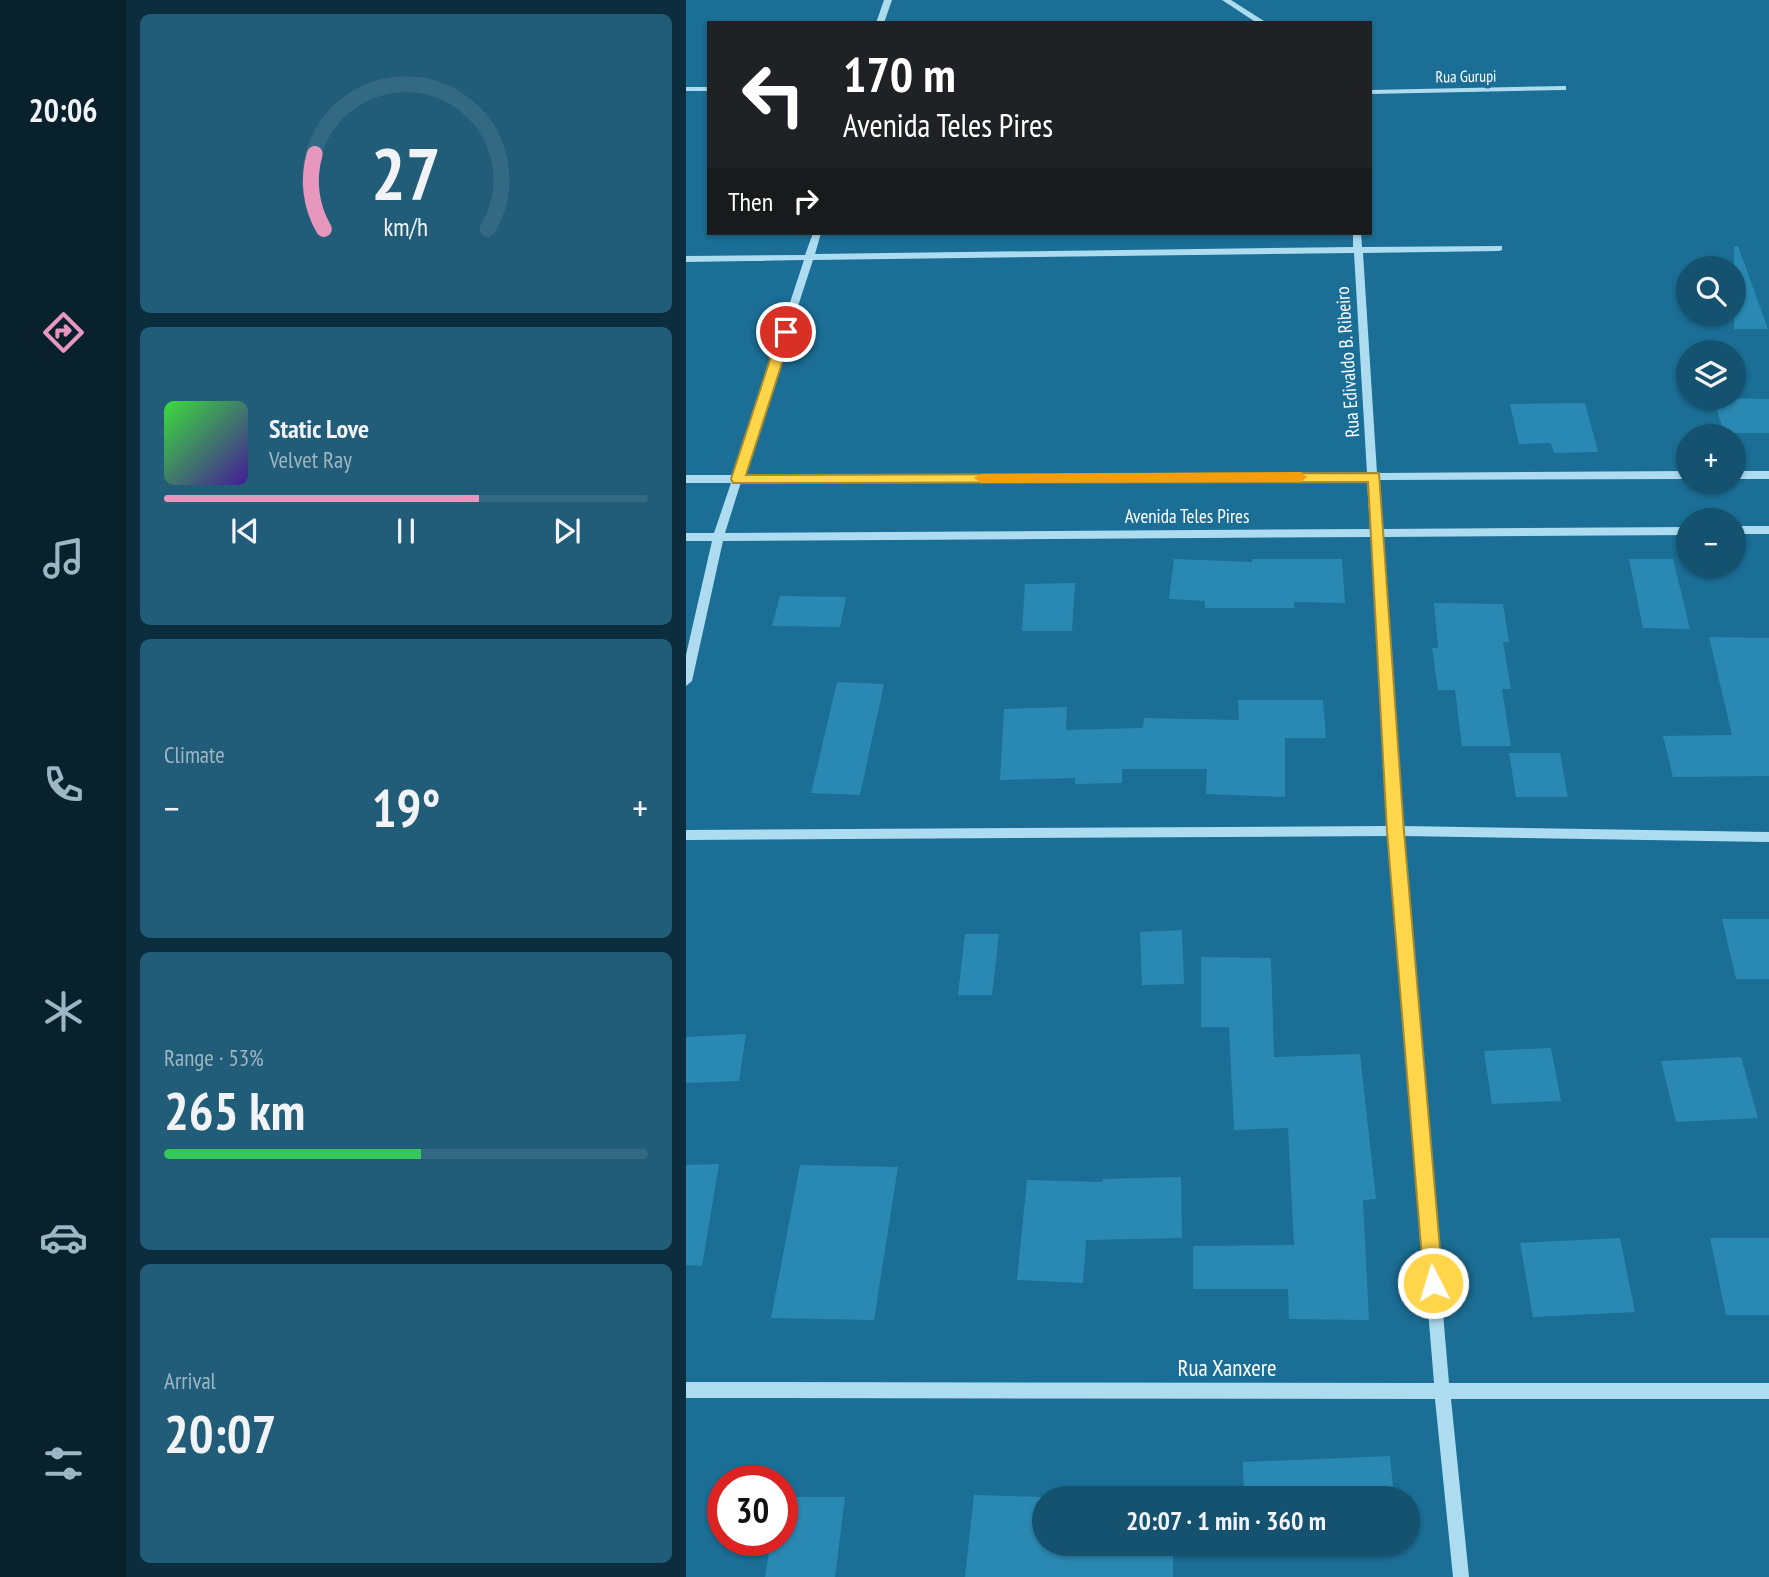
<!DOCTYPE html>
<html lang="en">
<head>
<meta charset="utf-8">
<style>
	:root { --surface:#145270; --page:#215c78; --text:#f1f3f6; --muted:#9db6c3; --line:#336983; --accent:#e797bd }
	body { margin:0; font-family:"PT Sans Narrow",sans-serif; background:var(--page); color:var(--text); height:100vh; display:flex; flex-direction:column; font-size:26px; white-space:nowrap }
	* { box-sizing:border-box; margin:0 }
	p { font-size:23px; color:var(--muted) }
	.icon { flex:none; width:38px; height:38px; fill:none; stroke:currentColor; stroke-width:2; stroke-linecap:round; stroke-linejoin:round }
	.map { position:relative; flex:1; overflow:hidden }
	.details { display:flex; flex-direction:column; gap:14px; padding:14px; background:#0b2d3e; width:560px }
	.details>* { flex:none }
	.top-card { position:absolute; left:21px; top:21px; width:665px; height:214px; border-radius:0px; box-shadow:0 2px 5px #0004; background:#202124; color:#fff; overflow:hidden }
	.controls { position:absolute; left:990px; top:256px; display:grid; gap:14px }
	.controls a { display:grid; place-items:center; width:70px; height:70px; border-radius:50%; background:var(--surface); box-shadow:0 2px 5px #0004; font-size:35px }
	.speed { position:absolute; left:21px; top:1465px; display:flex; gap:14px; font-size:35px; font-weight:700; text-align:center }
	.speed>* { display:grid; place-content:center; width:91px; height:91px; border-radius:50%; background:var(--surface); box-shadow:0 2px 5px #0004; line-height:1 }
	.speed .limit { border:10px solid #d22; background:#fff; color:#111 }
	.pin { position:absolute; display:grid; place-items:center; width:60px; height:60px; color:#fff; margin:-30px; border:4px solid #fff; border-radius:50%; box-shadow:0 2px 7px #0007 }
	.me { position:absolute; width:77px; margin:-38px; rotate:355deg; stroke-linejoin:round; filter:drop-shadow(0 0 5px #0008) }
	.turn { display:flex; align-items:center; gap:24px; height:147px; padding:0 21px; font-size:32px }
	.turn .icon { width:91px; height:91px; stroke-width:2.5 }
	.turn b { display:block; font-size:49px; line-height:60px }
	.then { display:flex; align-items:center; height:66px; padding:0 21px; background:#0003; gap:14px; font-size:26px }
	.big { font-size:52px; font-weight:800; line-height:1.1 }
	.details .card { flex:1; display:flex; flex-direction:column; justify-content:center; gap:10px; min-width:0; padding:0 24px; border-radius:10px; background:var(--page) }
	.details .dial { align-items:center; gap:0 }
	.dial svg { height:182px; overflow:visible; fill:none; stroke:var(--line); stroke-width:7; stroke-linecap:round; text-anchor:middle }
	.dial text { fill:var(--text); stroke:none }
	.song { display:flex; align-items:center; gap:21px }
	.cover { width:84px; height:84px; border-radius:10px; background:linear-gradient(135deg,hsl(120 70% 55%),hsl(260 70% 35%)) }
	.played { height:7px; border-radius:4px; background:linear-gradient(90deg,var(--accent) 65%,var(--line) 65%) }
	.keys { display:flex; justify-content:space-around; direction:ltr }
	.heat { display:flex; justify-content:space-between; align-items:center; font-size:38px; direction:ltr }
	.charge { height:10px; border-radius:5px; background:linear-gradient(90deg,#34c759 53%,var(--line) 0) }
	.trip { position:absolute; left:346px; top:1486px; width:388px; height:70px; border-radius:35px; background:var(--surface); box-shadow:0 2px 5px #0004; font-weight:800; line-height:70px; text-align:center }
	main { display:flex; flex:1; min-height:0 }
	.tabs { display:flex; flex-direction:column; width:126px; justify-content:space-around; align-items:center; background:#08212d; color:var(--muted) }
	.tabs .icon { width:49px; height:49px }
	.tabs .on { color:var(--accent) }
	.tabs b { font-size:32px; color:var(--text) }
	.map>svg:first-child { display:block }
</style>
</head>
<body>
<main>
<nav class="tabs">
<b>20:06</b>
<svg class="icon on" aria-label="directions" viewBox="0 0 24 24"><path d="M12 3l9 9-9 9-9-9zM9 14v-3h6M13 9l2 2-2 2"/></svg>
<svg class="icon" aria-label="music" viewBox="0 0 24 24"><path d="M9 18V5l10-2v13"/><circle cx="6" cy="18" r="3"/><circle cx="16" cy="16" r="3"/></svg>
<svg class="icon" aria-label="phone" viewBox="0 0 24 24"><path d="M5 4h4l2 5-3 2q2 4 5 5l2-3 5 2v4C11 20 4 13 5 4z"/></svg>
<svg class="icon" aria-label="climate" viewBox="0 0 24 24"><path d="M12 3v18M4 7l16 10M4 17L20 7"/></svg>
<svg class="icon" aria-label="car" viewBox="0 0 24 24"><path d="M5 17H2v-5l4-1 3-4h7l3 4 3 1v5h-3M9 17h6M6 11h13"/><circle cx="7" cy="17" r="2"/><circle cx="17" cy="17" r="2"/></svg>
<svg class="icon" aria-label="filters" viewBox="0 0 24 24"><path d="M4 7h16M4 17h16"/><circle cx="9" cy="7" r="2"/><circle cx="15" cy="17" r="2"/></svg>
</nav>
<section class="details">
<div class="card dial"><svg viewBox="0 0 100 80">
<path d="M14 69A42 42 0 1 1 86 69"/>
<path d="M14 69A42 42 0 0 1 10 36" stroke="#e797bd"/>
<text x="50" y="56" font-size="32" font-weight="700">27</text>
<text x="50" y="72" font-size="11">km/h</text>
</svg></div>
<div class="card">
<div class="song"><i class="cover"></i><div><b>Static Love</b><p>Velvet Ray</p></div></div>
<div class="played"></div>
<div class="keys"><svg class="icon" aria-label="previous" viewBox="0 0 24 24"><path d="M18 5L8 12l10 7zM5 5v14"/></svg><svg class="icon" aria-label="pause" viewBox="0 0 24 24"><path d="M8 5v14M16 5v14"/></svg><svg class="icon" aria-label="next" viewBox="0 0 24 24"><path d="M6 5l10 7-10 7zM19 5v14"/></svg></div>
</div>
<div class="card"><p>Climate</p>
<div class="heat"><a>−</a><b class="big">19°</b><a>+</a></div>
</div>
<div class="card"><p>Range · 53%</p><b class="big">265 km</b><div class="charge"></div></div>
<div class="card"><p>Arrival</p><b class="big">20:07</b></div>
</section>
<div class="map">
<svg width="1083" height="1577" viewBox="0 0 1083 1577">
	<rect width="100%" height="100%" fill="#1b6e95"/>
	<path fill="#2a89b3" d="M1052 246 1082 329H1048V247Z
		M1027 398 1083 399V433H1038Z
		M899 403 912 452 868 453 865 443 833 444 824 404Z
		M488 559 566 562V559H656L659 603 608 602V608H519V601L483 599Z
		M943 559H987L1004 629 957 628Z
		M389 583 386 631H336L339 584Z
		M94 596 160 597 154 627 86 626Z
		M748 603 817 604 823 642H817L825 689H816L825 746H776L769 690H752L746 648H752Z
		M1023 637 1083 638V776L987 777 977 736 1046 735Z
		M151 682 198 684 174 795 125 793Z
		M552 700H637L640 738H599V797L520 794 521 769H436V783L389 784V778L314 780 318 709 381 707 380 730 457 728 458 718 553 720Z
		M823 753H874L882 797H830Z
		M1036 919H1083V979H1050Z
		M496 930 498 984 456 985 454 932Z
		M279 934H313L306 995H272Z
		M515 957 585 958 588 1057 674 1054 690 1199 677 1200 683 1320 603 1319 602 1289H507V1246L608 1245 602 1128 548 1130 543 1027H515Z
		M60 1034 53 1081 0 1083V1037Z
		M865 1048 875 1101 806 1104 798 1051Z
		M1055 1057 1072 1118 990 1122 975 1061Z
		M33 1164 16 1266 0 1265V1165Z
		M114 1165 212 1167 188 1320 85 1318Z
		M495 1177 496 1238 400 1240 397 1283 331 1280 341 1180 416 1182 417 1179Z
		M934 1238 949 1312 847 1317 834 1243Z
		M1024 1238H1083V1315H1040Z
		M704 1456 708 1498H558L557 1462Z
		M406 1490 489 1491 488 1498H406Z
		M288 1495 399 1498H359V1544H487V1577H279Z
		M96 1497H159L149 1577H79L85 1540H96Z"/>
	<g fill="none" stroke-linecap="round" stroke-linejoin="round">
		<path fill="#addcf0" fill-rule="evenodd" d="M198 0H206L198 23H190Z
			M536 0H545L581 23H571Z
			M880 86V90H877L684 94V90Z
			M0 87H23V91H0Z
			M127 233H135L129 254 667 247V233H675L676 247 816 246V250L813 251 677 253 691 473 1003 471V479L692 480 695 529 1003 527V535L696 537 715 826 1083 832V842L716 836 763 1383H1083V1399H765L783 1577H767L749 1399 0 1398V1382L748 1383 703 836 0 840V830L702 826 685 537 37 541 6 681 0 686V655L26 541H0V533H28L45 483H0V475H47L118 260 0 262V256L119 255ZM668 253 681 473 57 475 127 260ZM681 480 684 529 39 533 55 482Z
			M1048 471H1083V479H1048Z
			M1048 526H1083V534H1048Z"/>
	</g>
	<path fill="#ffd54a" stroke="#a68a30" stroke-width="2" d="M100 328 106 332 60 475 693 473 718 831 757 1283 754 1290 747 1293 740 1290 738 1283 701 831 682 482 47 483 45 479 93 332Z"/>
	<path fill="#f59e0b" d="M615 472 621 477 615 482 295 483 288 478 295 474Z"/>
	<g text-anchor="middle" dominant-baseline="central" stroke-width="7" stroke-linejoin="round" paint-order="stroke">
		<g font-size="16" fill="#fff" stroke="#1b6e95">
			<text transform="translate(780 76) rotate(-1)">Rua Gurupi</text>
		</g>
		<g font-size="19" fill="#fff" stroke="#1b6e95">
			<text transform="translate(661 362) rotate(-94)">Rua Edivaldo B. Ribeiro</text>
			<text x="501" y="516">Avenida Teles Pires</text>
		</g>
		<g font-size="23" fill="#fff" stroke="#1b6e95">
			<text x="541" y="1367">Rua Xanxere</text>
		</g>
	</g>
</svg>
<div class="controls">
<a><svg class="icon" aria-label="search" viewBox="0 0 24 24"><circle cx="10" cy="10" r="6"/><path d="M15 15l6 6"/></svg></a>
<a><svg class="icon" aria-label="layers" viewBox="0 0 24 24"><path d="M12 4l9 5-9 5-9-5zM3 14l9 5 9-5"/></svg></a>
<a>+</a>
<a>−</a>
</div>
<div class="speed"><div class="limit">30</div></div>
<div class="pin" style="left:100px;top:332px;background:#d93025"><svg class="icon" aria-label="arrive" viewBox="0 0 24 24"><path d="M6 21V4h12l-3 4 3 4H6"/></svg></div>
<svg class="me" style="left:747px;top:1283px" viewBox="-20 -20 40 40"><circle r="17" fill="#ffd54a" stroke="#fff" stroke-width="3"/><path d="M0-11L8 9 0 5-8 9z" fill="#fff"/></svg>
<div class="trip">20:07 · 1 min · 360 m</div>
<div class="top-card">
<div class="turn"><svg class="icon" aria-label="left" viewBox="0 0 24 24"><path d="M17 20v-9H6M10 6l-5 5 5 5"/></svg><div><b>170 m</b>Avenida Teles Pires</div></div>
<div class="then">Then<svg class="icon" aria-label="right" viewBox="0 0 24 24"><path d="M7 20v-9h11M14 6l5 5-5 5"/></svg></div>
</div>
</div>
</main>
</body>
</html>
